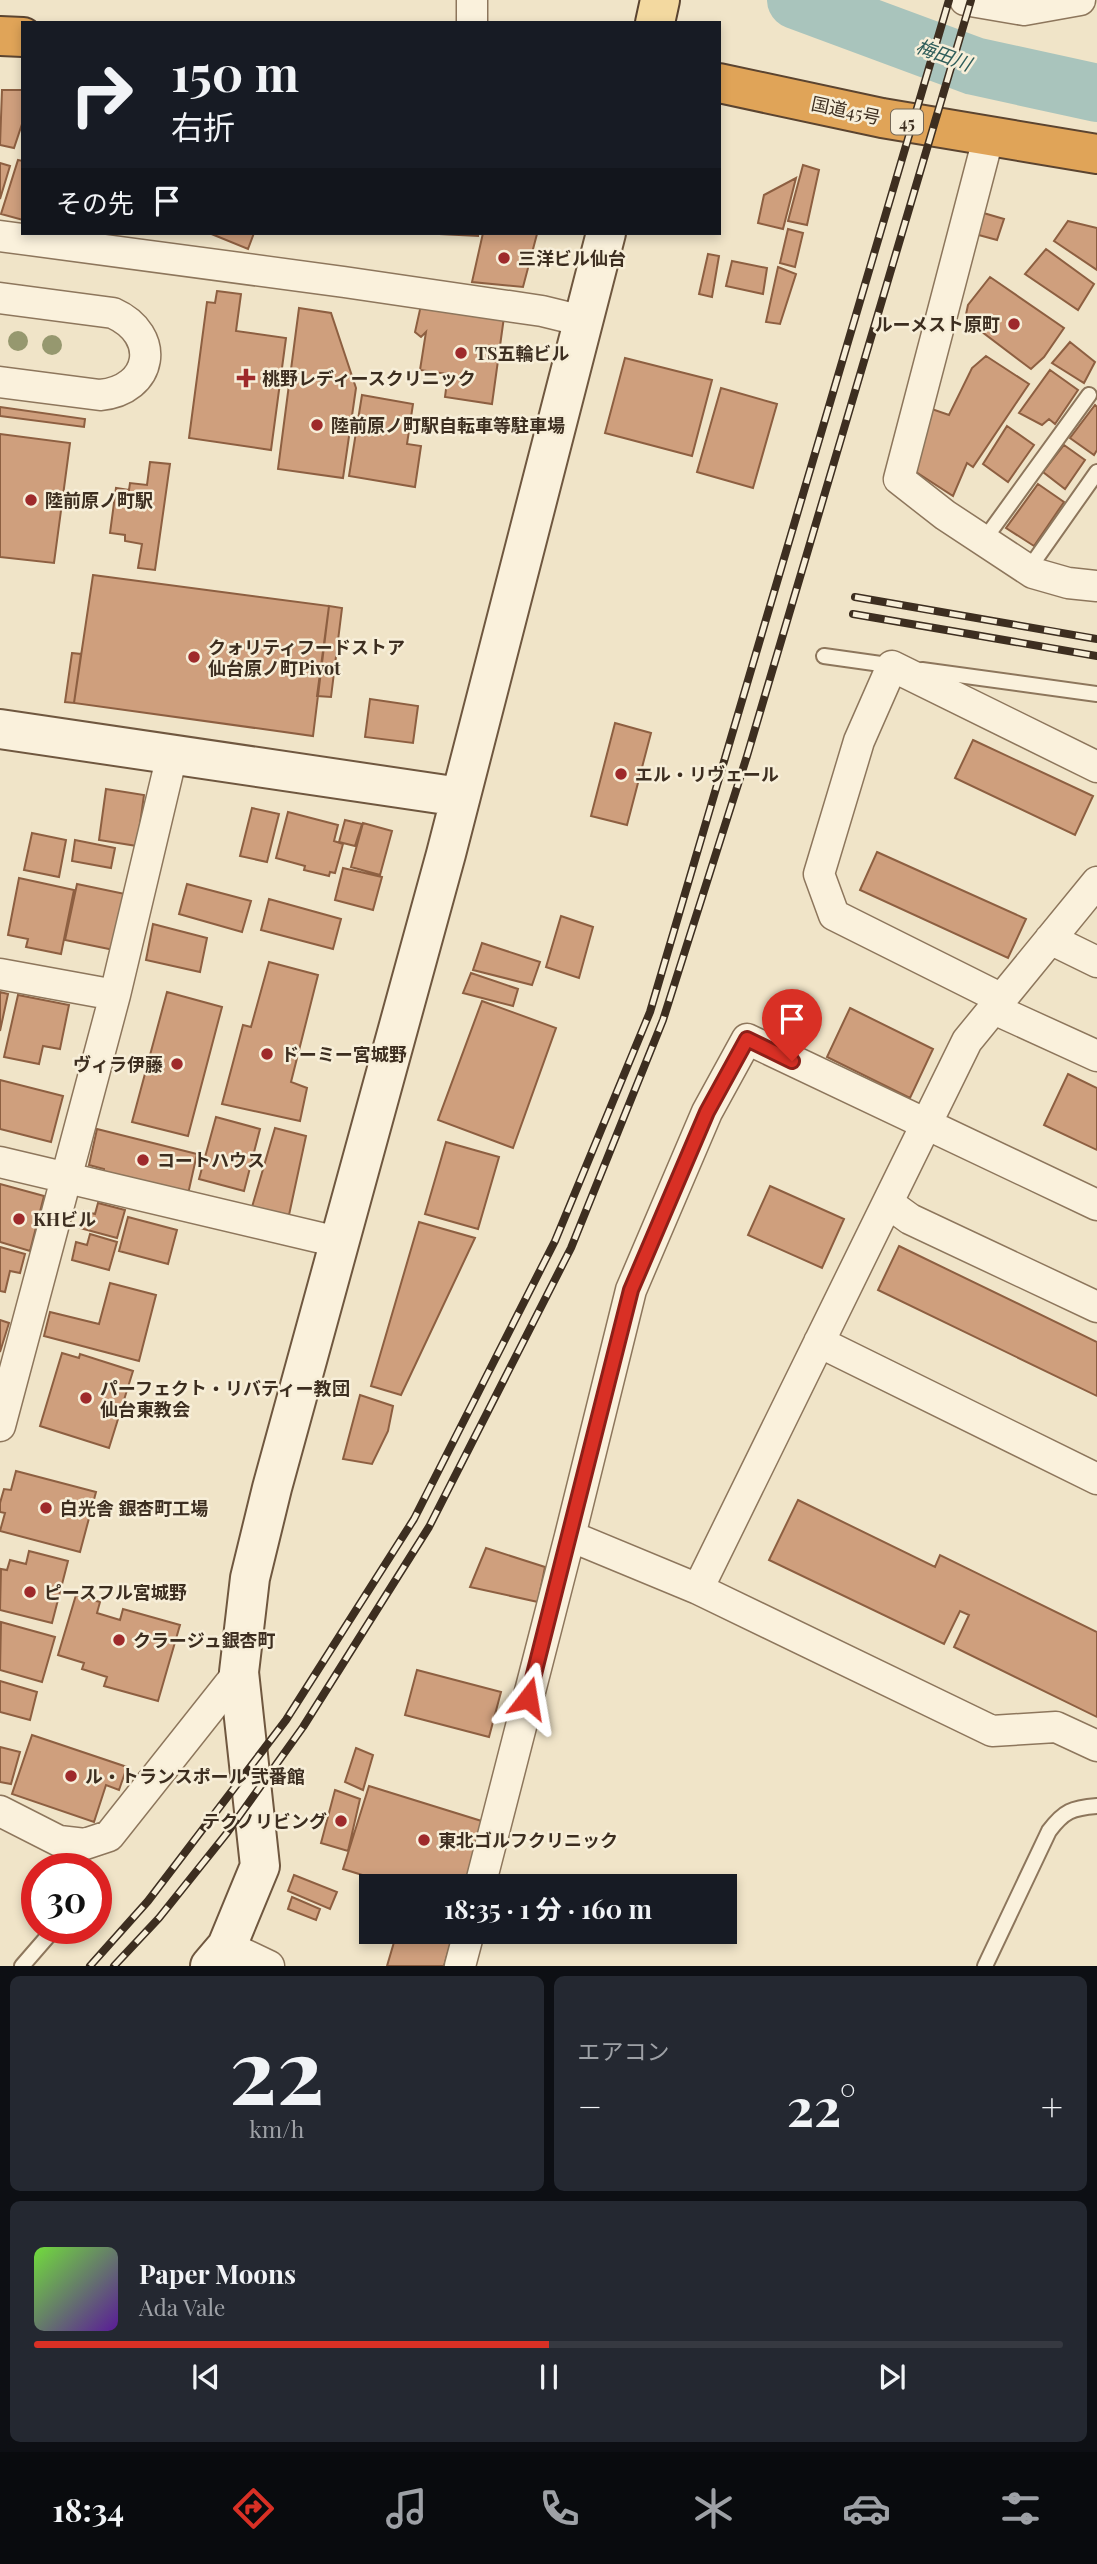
<!DOCTYPE html>
<html lang="ja">
<head>
<meta charset="utf-8">
<style>
	:root { --surface:#171b24; --page:#242831; --text:#f1f3f6; --muted:#9ea1a6; --line:#363941; --accent:#d93025 }
	body { margin:0; font-family:"Playfair Display","Noto Sans JP",serif; background:var(--page); color:var(--text); height:100vh; display:flex; flex-direction:column; font-size:26px; white-space:nowrap }
	* { box-sizing:border-box; margin:0 }
	p { font-size:23px; color:var(--muted) }
	.icon { flex:none; width:38px; height:38px; fill:none; stroke:currentColor; stroke-width:2; stroke-linecap:round; stroke-linejoin:round }
	.map { position:relative; height:1966px; overflow:hidden }
	.drawer { display:flex; flex-direction:column; gap:10px; padding:10px; background:#0d0f14; flex:1 }
	.drawer>* { flex:none }
	.top-card { position:absolute; left:21px; top:21px; width:700px; height:214px; border-radius:0px; box-shadow:0 4px 10px #0003; background:#171b24; color:var(--text); overflow:hidden }
	.speed { position:absolute; left:21px; top:1853px; display:flex; gap:14px; font-size:35px; font-weight:700; text-align:center }
	.speed>* { display:grid; place-content:center; width:91px; height:91px; border-radius:50%; background:var(--surface); box-shadow:0 4px 10px #0003; line-height:1 }
	.speed .limit { border:10px solid #d22; background:#fff; color:#111 }
	.pin { position:absolute; display:grid; place-items:center; width:60px; height:60px; color:#fff; margin:-72px -30px; border-radius:50% 50% 50% 0; rotate:-45deg; box-shadow:0 0 7px #0007 }
	.pin .icon { rotate:45deg }
	.me { position:absolute; width:77px; margin:-38px; rotate:14deg; stroke-linejoin:round; filter:drop-shadow(0 0 5px #0008) }
	.turn { display:flex; align-items:center; gap:24px; height:147px; padding:0 35px; font-size:32px }
	.turn .icon { width:91px; height:91px; stroke-width:2.5 }
	.turn b { display:block; font-size:49px; line-height:60px }
	.then { display:flex; align-items:center; height:66px; padding:0 35px; background:#0003; gap:14px; font-size:26px }
	.big { font-size:52px; font-weight:700; line-height:1.1 }
	.drawer .card { flex:1; display:flex; flex-direction:column; justify-content:center; gap:10px; min-width:0; padding:0 24px; border-radius:10px; background:var(--page) }
	.drawer .dial { align-items:center; gap:0 }
	.dial b { font-size:91px; line-height:1 }
	.song { display:flex; align-items:center; gap:21px }
	.cover { width:84px; height:84px; border-radius:10px; background:linear-gradient(135deg,hsl(100 70% 55%),hsl(270 70% 35%)) }
	.played { height:7px; border-radius:4px; background:linear-gradient(90deg,var(--accent) 50%,var(--line) 50%) }
	.keys { display:flex; justify-content:space-around; direction:ltr }
	.heat { display:flex; justify-content:space-between; align-items:center; font-size:38px; direction:ltr }
	.drawer .tiles { flex:1; display:grid; gap:10px; grid-template-columns:1fr 1fr }
	.card:last-child { grid-column:span 2 }
	.trip { position:absolute; left:359px; top:1874px; width:378px; height:70px; border-radius:0px; background:var(--surface); box-shadow:0 4px 10px #0003; font-weight:700; line-height:70px; text-align:center }
	.tab-bar { display:flex; height:112px; justify-content:space-around; align-items:center; background:#090b0e; color:var(--muted) }
	.tab-bar .icon { width:49px; height:49px }
	.tab-bar .current { color:var(--accent) }
	.tab-bar b { font-size:32px; color:var(--text) }
	.map>svg:first-child { display:block }
</style>
</head>
<body>
<div class="map">
<svg width="1097" height="1966" viewBox="0 0 1097 1966">
	<rect width="100%" height="100%" fill="#f0e4c8"/>
	<g fill="none" stroke-linecap="round" stroke-linejoin="round">
		<path stroke="#a9c4bc" stroke-width="58" d="M796 0 974 66 1097 93"/>
	</g>
	<path fill="#cf9f7d" stroke="#8d5f41" stroke-width="2" d="M2 90H23V121L14 148 0 145Z
		M18 160 23 161V220L1 214Z
		M0 163 10 166 0 199Z
		M803 165 819 170 807 225 788 221Z
		M796 178 783 229 758 223 764 195Z
		M980 212 1004 219 997 240 975 234Z
		M1068 221 1097 228V270L1054 241Z
		M788 229 803 233 795 267 780 263Z
		M209 233H254L248 249Z
		M419 233H478V236Z
		M483 233 537 234 523 287 472 282Z
		M1046 249 1094 284 1078 310 1025 274Z
		M708 254 719 256 712 297 699 294Z
		M732 261 767 268 763 294 726 286Z
		M778 267 796 274 780 324 766 322Z
		M990 277 1064 328 1044 357 1031 369 965 319 968 305Z
		M217 291 241 294 236 331 286 338 271 450 189 438 207 302 215 303Z
		M421 305 504 317 492 404 445 397 448 374 420 370 426 332 421 337 415 332Z
		M299 308 331 313 356 388 343 478 278 469Z
		M1070 342 1095 362 1084 383 1052 363Z
		M986 356 1029 384 973 467 967 463 953 496 913 470 929 408 949 415 972 368Z
		M625 358 712 380 692 456 605 433Z
		M1050 370 1078 390 1055 424 1049 419 1042 425 1019 413Z
		M721 388 777 404 753 488 697 472Z
		M362 395 413 404 407 444 421 446 415 487 349 476Z
		M1095 405 1097 407V450L1094 455 1070 438Z
		M0 407 85 419 84 427 0 416Z
		M1007 426 1034 445 1008 482 983 464Z
		M0 434 70 443 54 563 0 557Z
		M1064 445 1085 460 1065 489 1043 472Z
		M150 462 170 464 155 570 138 568 142 544 125 541V535L110 533 116 488 129 490 130 483 147 485Z
		M1038 484 1064 502 1034 546 1006 528Z
		M93 575 329 606 313 736 74 703Z
		M329 606 342 608 331 697 317 696Z
		M72 653 81 654 74 703 65 702Z
		M370 699 418 706 413 743 365 737Z
		M615 723 651 733 627 825 591 816Z
		M973 740 1093 796 1075 835 955 778Z
		M106 789 144 795 137 846 99 840Z
		M252 808 279 814 267 862 240 856Z
		M288 812 338 825 334 841 343 844 335 873 330 872 329 876 304 870 305 866 276 858Z
		M345 820 362 824 355 846 339 842Z
		M363 823 392 831 380 875 351 867Z
		M32 833 66 840 59 877 24 870Z
		M75 840 115 848 111 868 72 861Z
		M877 852 1026 919 1008 958 860 890Z
		M343 868 382 877 373 910 335 900Z
		M19 878 74 890 61 954 26 947 28 939 8 935Z
		M77 884 125 894 114 950 65 940Z
		M187 884 251 901 242 932 179 914Z
		M269 899 341 919 333 949 261 930Z
		M561 916 593 927 579 978 546 967Z
		M153 924 207 938 200 972 146 960Z
		M482 943 540 962 532 985 473 970Z
		M269 962 318 975 291 1082 307 1088 300 1121 222 1104 243 1025 251 1027Z
		M471 973 518 989 513 1006 463 993Z
		M0 992 8 994 0 1031Z
		M167 992 222 1007 188 1136 132 1122Z
		M18 995 69 1005 60 1049 43 1046 39 1064 4 1057Z
		M482 1001 556 1028 513 1148 438 1120Z
		M850 1008 933 1049 910 1098 827 1057Z
		M1068 1074 1097 1088V1150L1044 1125Z
		M0 1080 63 1096 51 1142 0 1129Z
		M216 1117 260 1129 244 1191 199 1179Z
		M275 1128 306 1136 289 1215 252 1207Z
		M97 1129 197 1154 188 1194 104 1173V1169L89 1165Z
		M446 1142 499 1157 478 1229 425 1214Z
		M0 1184 44 1196 30 1251 0 1242Z
		M770 1186 844 1219 822 1268 748 1235Z
		M98 1203 125 1210 117 1238 80 1228 84 1211 95 1214Z
		M128 1217 177 1230 168 1264 119 1251Z
		M419 1222 475 1238 401 1395 371 1386Z
		M90 1234 117 1242 109 1270 72 1260 76 1242 87 1245Z
		M899 1246 1097 1342V1396L878 1290Z
		M0 1247 25 1254 20 1273 10 1271 5 1292 0 1291Z
		M110 1283 156 1295 139 1361 44 1336 50 1312 99 1324Z
		M0 1320 9 1323 0 1352Z
		M62 1353 79 1358 80 1354 133 1371 109 1448 40 1426Z
		M360 1395 393 1406 388 1431 372 1464 343 1459Z
		M16 1471 96 1492 80 1552 0 1531 5 1513 0 1512V1503L4 1489 11 1490Z
		M798 1500 935 1567 940 1555 1097 1632V1717L954 1647 969 1615 960 1611 944 1644 769 1560Z
		M486 1548 545 1567 538 1602 470 1587Z
		M29 1551 68 1561 52 1623 0 1610 1 1569 7 1570 10 1560 26 1564Z
		M76 1595 100 1602 97 1613 120 1620 123 1609 180 1625 158 1701 104 1686 107 1677 82 1669 84 1663 58 1655Z
		M1 1622 55 1637 42 1682 0 1670Z
		M417 1670 501 1692 489 1737 405 1715Z
		M0 1681 37 1692 30 1720 0 1712Z
		M32 1735 127 1767 119 1790 106 1785 94 1822 12 1794Z
		M0 1747 20 1752 11 1784 0 1782Z
		M356 1748 373 1755 363 1790 345 1782Z
		M369 1786 488 1823 468 1886H398L343 1869Z
		M335 1790 360 1799 348 1851 321 1843Z
		M294 1875 337 1892 330 1909 288 1891Z
		M292 1897 320 1909 316 1920 288 1909Z
		M397 1932H454L444 1966H387Z"/>
	<g fill="none" stroke-linecap="round" stroke-linejoin="round">
		<defs>
			<path id="lane" d="M984 540 1089 395
				M1028 570 1097 472
				M824 656 895 666
				M922 670 1097 694
				M74 1843 79 1869
				M22 1966 55 1928
				M985 1966 1049 1831C1064 1811 1072 1808 1097 1806"/>
			<path id="street" d="M472 0V23
				M965 0 1024 10 1080 0
				M989 135 899 479 945 515 1033 573 1068 583 1097 586
				M0 236 344 282 542 311 583 321
				M0 298 113 313C162 335 153 390 100 395L0 382
				M1050 939 1097 962
				M0 974 115 995
				M1002 999 834 915 819 874 859 741 892 666 1097 767
				M994 1009 1097 1056
				M0 1162 338 1242
				M888 1203 910 1219 1097 1307
				M1097 1205 747 1039 707 1112 631 1290 570 1536 698 1589 992 1731 1056 1727 1097 1746
				M819 1342 1097 1479
				M0 1426 115 995 172 755
				M698 1589 967 1041 1097 882
				M0 1811 59 1841 85 1844 109 1836 239 1672
				M480 1886 570 1536
				M227 1946 269 1966
				M460 1966 469 1932"/>
			<path id="secondary" d="M0 729 460 797
				M210 1966 227 1946 260 1866 239 1672 250 1578 272 1488 446 854 606 233"/>
			<path id="primary" d="M655 23 660 0"/>
			<path id="highway" d="M0 36 23 37
				M719 83 882 118 1097 154"/>
		</defs>
		<use href="#lane" stroke="#8d765c" stroke-width="18"/>
		<use href="#street" stroke="#8d765c" stroke-width="33"/>
		<use href="#secondary" stroke="#6f573f" stroke-width="42"/>
		<use href="#primary" stroke="#5b4430" stroke-width="42"/>
		<use href="#highway" stroke="#5b4430" stroke-width="42"/>
		<use href="#lane" stroke="#faf1dc" stroke-width="14"/>
		<use href="#street" stroke="#faf1dc" stroke-width="30"/>
		<use href="#secondary" stroke="#faf1dc" stroke-width="38"/>
		<use href="#primary" stroke="#f3d9a0" stroke-width="38"/>
		<use href="#highway" stroke="#e0a458" stroke-width="38"/>
		<defs>
			<path id="rail" d="M855 597 1097 639
				M853 614 1097 656
				M90 1966 148 1901 286 1720 414 1519 555 1241 650 1012 949 0
				M114 1966 159 1918 227 1833 303 1727 429 1527 571 1248 663 1020 747 756 971 0"/>
		</defs>
		<use href="#rail" stroke="#3d2e20" stroke-width="8"/>
		<use href="#rail" stroke="#f7eed8" stroke-width="5" stroke-dasharray="16" stroke-linecap="butt"/>
	</g>
	<g fill="#96986f">
		<circle cx="18" cy="341" r="10"/>
		<circle cx="52" cy="345" r="10"/>
	</g>
	<g fill="none" stroke-linecap="round" stroke-linejoin="round">
		<defs>
			<path id="route" d="M528 1698 631 1290 707 1112 747 1039 792 1061"/>
		</defs>
		<use href="#route" stroke="#8d1f18" stroke-width="18"/>
		<use href="#route" stroke="#d93025" stroke-width="12"/>
	</g>
	<g fill="#9e2a2b" stroke="#f7eed8" stroke-width="2.5">
		<circle cx="504" cy="258" r="7"/>
		<circle cx="1014" cy="324" r="7"/>
		<circle cx="461" cy="353" r="7"/>
		<path d="M242.5 367.5h7v7h7v7h-7v7h-7v-7h-7v-7h7z"/>
		<circle cx="317" cy="425" r="7"/>
		<circle cx="31" cy="500" r="7"/>
		<circle cx="194" cy="657" r="7"/>
		<circle cx="621" cy="774" r="7"/>
		<circle cx="267" cy="1054" r="7"/>
		<circle cx="177" cy="1064" r="7"/>
		<circle cx="143" cy="1160" r="7"/>
		<circle cx="19" cy="1219" r="7"/>
		<circle cx="86" cy="1398" r="7"/>
		<circle cx="46" cy="1508" r="7"/>
		<circle cx="30" cy="1592" r="7"/>
		<circle cx="119" cy="1640" r="7"/>
		<circle cx="71" cy="1776" r="7"/>
		<circle cx="341" cy="1821" r="7"/>
		<circle cx="424" cy="1840" r="7"/>
	</g>
	<g text-anchor="middle" dominant-baseline="central" stroke-width="5" stroke-linejoin="round" paint-order="stroke">
		<rect fill="#f7eed8" stroke="#756857" stroke-width="2" x="891" y="109.5" width="32" height="25" rx="5"/>
		<g font-size="16" font-weight="bold" fill="#3d2e20">
			<text x="907" y="122">45</text>
		</g>
		<g font-size="18" fill="#3d2e20" stroke="#f7eed8">
			<text transform="translate(846 110) rotate(12)">国道45号</text>
		</g>
		<g font-size="18" font-weight="bold" fill="#3d2e20" stroke="#f7eed8" text-anchor="start">
			<text x="518" y="258">三洋ビル仙台</text>
			<text x="1000" y="324" text-anchor="end">ルーメスト原町</text>
			<text x="475" y="353">TS五輪ビル</text>
			<text x="262" y="378">桃野レディースクリニック</text>
			<text x="331" y="425">陸前原ノ町駅自転車等駐車場</text>
			<text x="45" y="500">陸前原ノ町駅</text>
			<text x="208" y="647">クォリティフードストア<tspan x="208" dy="21">仙台原ノ町Pivot</tspan></text>
			<text x="635" y="774">エル・リヴェール</text>
			<text x="281" y="1054">ドーミー宮城野</text>
			<text x="163" y="1064" text-anchor="end">ヴィラ伊藤</text>
			<text x="157" y="1160">コートハウス</text>
			<text x="33" y="1219">KHビル</text>
			<text x="100" y="1388">パーフェクト・リバティー教団<tspan x="100" dy="21">仙台東教会</tspan></text>
			<text x="60" y="1508">白光舎 銀杏町工場</text>
			<text x="44" y="1592">ピースフル宮城野</text>
			<text x="133" y="1640">クラージュ銀杏町</text>
			<text x="85" y="1776">ル・トランスポール 弐番館</text>
			<text x="327" y="1821" text-anchor="end">テクノリビング</text>
			<text x="438" y="1840">東北ゴルフクリニック</text>
		</g>
		<g font-size="19" font-style="italic" fill="#2f5d5a" stroke="#f7eed8">
			<text transform="translate(944 54) rotate(20)">梅田川</text>
		</g>
	</g>
</svg>
<div class="speed"><div class="limit">30</div></div>
<div class="pin" style="left:792px;top:1061px;background:#d93025"><svg class="icon" aria-label="arrive" viewBox="0 0 24 24"><path d="M6 21V4h12l-3 4 3 4H6"/></svg></div>
<svg class="me" style="left:528px;top:1698px" viewBox="-20 -20 40 40"><path d="M0-17L14 15 0 8-14 15z" fill="#d93025" stroke="#fff" stroke-width="4"/></svg>
<div class="trip">18:35 · 1 分 · 160 m</div>
<div class="top-card">
<div class="turn"><svg class="icon" aria-label="right" viewBox="0 0 24 24"><path d="M7 20v-9h11M14 6l5 5-5 5"/></svg><div><b>150 m</b>右折</div></div>
<div class="then">その先<svg class="icon" aria-label="arrive" viewBox="0 0 24 24"><path d="M6 21V4h12l-3 4 3 4H6"/></svg></div>
</div>
</div>
<section class="drawer">
<div class="tiles">
<div class="card dial"><b>22</b><p>km/h</p></div>
<div class="card"><p>エアコン</p>
<div class="heat"><a>−</a><b class="big">22°</b><a>+</a></div>
</div>
<div class="card">
<div class="song"><i class="cover"></i><div><b>Paper Moons</b><p>Ada Vale</p></div></div>
<div class="played"></div>
<div class="keys"><svg class="icon" aria-label="previous" viewBox="0 0 24 24"><path d="M18 5L8 12l10 7zM5 5v14"/></svg><svg class="icon" aria-label="pause" viewBox="0 0 24 24"><path d="M8 5v14M16 5v14"/></svg><svg class="icon" aria-label="next" viewBox="0 0 24 24"><path d="M6 5l10 7-10 7zM19 5v14"/></svg></div>
</div>
</div>
</section>
<nav class="tab-bar">
<b>18:34</b>
<svg class="icon current" aria-label="directions" viewBox="0 0 24 24"><path d="M12 3l9 9-9 9-9-9zM9 14v-3h6M13 9l2 2-2 2"/></svg>
<svg class="icon" aria-label="music" viewBox="0 0 24 24"><path d="M9 18V5l10-2v13"/><circle cx="6" cy="18" r="3"/><circle cx="16" cy="16" r="3"/></svg>
<svg class="icon" aria-label="phone" viewBox="0 0 24 24"><path d="M5 4h4l2 5-3 2q2 4 5 5l2-3 5 2v4C11 20 4 13 5 4z"/></svg>
<svg class="icon" aria-label="climate" viewBox="0 0 24 24"><path d="M12 3v18M4 7l16 10M4 17L20 7"/></svg>
<svg class="icon" aria-label="car" viewBox="0 0 24 24"><path d="M5 17H2v-5l4-1 3-4h7l3 4 3 1v5h-3M9 17h6M6 11h13"/><circle cx="7" cy="17" r="2"/><circle cx="17" cy="17" r="2"/></svg>
<svg class="icon" aria-label="filters" viewBox="0 0 24 24"><path d="M4 7h16M4 17h16"/><circle cx="9" cy="7" r="2"/><circle cx="15" cy="17" r="2"/></svg>
</nav>
</body>
</html>
